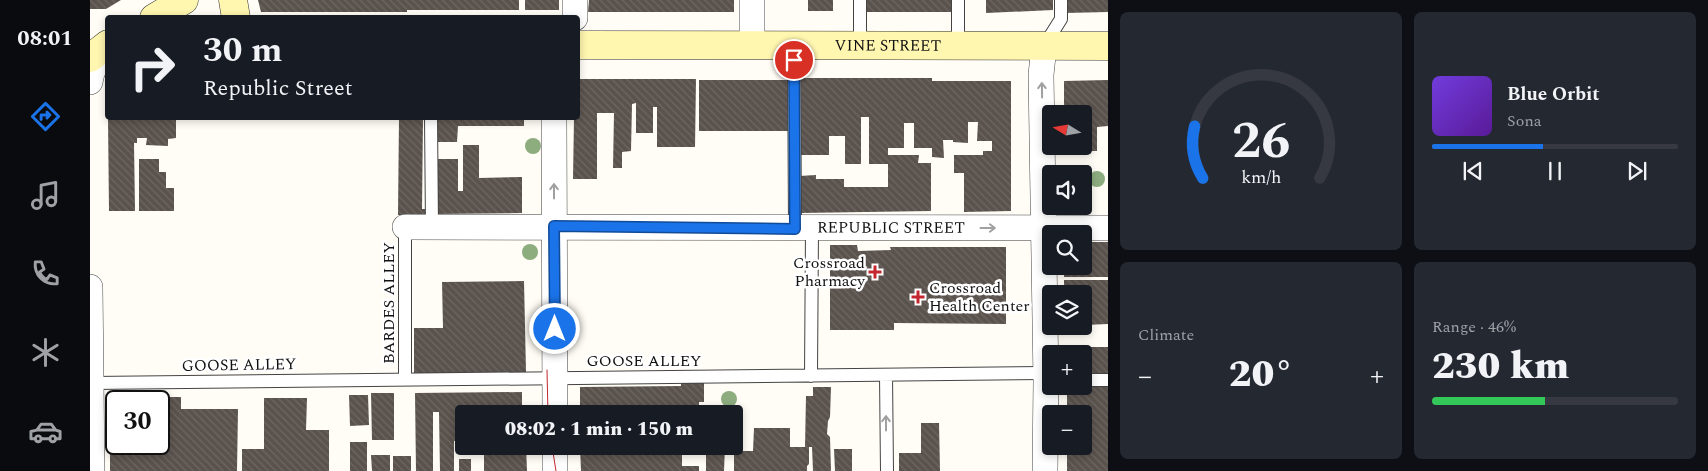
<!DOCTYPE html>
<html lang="en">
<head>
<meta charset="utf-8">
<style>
	:root { --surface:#171b24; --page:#242831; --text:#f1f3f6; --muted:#9ea1a6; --line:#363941; --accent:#1a73e8 }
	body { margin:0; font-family:Spectral,serif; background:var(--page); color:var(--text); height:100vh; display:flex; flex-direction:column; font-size:19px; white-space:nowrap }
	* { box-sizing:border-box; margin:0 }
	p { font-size:16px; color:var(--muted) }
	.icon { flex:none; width:28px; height:28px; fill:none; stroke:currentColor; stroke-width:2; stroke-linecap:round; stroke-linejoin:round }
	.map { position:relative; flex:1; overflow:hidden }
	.panel { display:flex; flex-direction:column; gap:12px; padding:12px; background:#0d0f14; width:600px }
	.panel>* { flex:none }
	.top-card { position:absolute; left:15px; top:15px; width:475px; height:105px; border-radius:5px; box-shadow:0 2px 8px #0003; background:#171b24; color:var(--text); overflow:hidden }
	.needle { width:32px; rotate:281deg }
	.controls { position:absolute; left:952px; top:105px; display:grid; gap:10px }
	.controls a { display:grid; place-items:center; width:50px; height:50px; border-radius:5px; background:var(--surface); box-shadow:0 2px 8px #0003; font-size:25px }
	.speed { position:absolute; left:15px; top:390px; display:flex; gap:10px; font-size:25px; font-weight:700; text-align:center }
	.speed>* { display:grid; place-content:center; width:65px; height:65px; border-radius:50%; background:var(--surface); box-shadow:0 2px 8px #0003; line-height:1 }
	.speed .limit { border:2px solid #111; border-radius:8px; background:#fff; color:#111 }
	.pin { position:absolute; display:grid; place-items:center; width:42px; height:42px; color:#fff; margin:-21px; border:2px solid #fff; border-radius:50%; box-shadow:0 1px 5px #0007 }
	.me { position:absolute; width:55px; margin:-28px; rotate:0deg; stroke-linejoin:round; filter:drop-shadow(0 0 4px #0008) }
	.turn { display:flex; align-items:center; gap:18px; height:105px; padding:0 15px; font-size:22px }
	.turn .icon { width:65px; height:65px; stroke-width:2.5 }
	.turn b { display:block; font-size:35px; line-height:42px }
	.big { font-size:38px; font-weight:800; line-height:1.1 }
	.panel .card { flex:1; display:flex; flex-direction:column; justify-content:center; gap:8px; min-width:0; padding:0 18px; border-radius:8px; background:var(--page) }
	.panel .dial { align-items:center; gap:0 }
	.dial svg { height:130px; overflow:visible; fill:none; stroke:var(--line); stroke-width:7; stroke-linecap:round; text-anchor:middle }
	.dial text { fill:var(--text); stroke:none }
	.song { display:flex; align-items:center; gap:15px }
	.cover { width:60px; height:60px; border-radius:8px; background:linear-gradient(135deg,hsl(260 70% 55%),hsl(270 70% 35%)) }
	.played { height:5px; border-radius:2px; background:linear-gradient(90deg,var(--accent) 45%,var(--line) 45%) }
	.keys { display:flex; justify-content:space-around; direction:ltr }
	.heat { display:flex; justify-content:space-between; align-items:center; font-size:28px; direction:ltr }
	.charge { height:8px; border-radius:4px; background:linear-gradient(90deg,#34c759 46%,var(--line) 0) }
	.panel .tiles { flex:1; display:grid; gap:12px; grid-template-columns:repeat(2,1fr) }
	.trip { position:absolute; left:365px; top:405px; width:288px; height:50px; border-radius:5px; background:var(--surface); box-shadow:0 2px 8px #0003; font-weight:800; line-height:50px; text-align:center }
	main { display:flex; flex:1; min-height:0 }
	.tabs { display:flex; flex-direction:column; width:90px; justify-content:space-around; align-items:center; background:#090b0e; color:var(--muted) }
	.tabs .icon { width:35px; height:35px }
	.tabs .on { color:var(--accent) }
	.tabs b { font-size:22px; color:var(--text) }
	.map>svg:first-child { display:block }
</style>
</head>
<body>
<main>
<nav class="tabs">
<b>08:01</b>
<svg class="icon on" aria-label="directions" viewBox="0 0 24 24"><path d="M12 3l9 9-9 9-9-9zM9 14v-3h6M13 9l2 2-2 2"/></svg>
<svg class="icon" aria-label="music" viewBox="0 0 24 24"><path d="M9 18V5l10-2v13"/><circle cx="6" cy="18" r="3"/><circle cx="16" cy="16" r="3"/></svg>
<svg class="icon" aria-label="phone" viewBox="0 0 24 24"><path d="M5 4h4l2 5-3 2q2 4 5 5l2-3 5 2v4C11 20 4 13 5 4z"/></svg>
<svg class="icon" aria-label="climate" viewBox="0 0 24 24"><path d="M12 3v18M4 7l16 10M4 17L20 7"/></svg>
<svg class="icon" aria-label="car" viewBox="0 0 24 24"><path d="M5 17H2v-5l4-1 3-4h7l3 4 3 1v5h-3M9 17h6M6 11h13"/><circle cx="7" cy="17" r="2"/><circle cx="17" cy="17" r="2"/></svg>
</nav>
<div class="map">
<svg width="1018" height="471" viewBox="0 0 1018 471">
	<defs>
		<pattern id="building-back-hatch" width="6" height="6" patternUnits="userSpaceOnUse" patternTransform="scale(1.25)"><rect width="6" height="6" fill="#5a524d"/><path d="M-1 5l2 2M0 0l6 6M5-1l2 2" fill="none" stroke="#6d6662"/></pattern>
	</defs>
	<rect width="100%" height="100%" fill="#fffdf5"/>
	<path fill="url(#building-back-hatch)" d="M0 0H31L16 9H0Z
		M168 0H429V10H317V12H171Z
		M435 0H469V10H435Z
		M499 0H644V12H498Z
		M718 0H743V11H718Z
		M775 0H864V12H775Z
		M896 0H963V10L896 13Z
		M974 0H1018V12L975 13Z
		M709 78H842V81H921V211L874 212V173H864V155H893V151H902V141H887L888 122H878V143L863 142V140H853L854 158 842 157V148H824V123H814V148H798V155H829L828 163H841V211L710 213 709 176 726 175V179H754V187H798V164H779V117H771V164H755V136H739V155H709Z
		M488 79H606L605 147H567V107H563V133H546V103L542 104 541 151 532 152V168H523L524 113H507V179H483L484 118H488Z
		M609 80H699L698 131H609Z
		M1018 80V126L1007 127V151H979V146H994V114H974V81Z
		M18 118H86V138L78 139V146L56 145 57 138H47V143H44L45 211H19Z
		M309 118H333L332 209H335L336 215H308Z
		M348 118H434V126H368L367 142H348Z
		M373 145H389V178L432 177V213L345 214V159H368V191H373Z
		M49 159H69V172H76V188H84V211H49Z
		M994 242H1018V277H974V266H994Z
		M740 245H767L768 251 801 250 800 247H916V324L804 323V330H740Z
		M974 280H1018V324L994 325V294H974Z
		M434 281 436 372 324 374V328H353L352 282Z
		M974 347H1018V374H994V354H974Z
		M591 383H614V402H609V414H490V387L591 386Z
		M1018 385V471H977V446H994V414H977V386Z
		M723 387H741L740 417 738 421 737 434 740 437 741 471H723L722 447H719V464L717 466V471H644V451H663L664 428H700V447H715L716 396H723Z
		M432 392V414H374V440L364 441V471H350L349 412H343V471H326L325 393Z
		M281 393H304V440H282Z
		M20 395H43V401H26V444H69V401H64L65 397H91V409H148L147 471H20Z
		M259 395H278L279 425 260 426Z
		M174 398H217L216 430H239V471H152V449H174Z
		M831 423H849L850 471H809V453H831Z
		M260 442H277V471H260Z
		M436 446 437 471H394V447Z
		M490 446H592V466H609V471H491Z
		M616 446H635L634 471H616Z
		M744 449H762V471H745Z
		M281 455H300V471H282Z
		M303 456H321V471H303Z
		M369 459H381V471H369Z"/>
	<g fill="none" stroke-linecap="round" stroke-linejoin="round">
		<defs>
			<path id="lane" d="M868 0V46
				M704 45 705 229
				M770 45V0
				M954 46 971 19V0
				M341 118 342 227
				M315 227V379
				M796 375 797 471
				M721 376 722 229
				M994 380H1018
				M2 383 956 373"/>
			<g id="street">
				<path d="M485 18V0"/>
				<path d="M662 45V0"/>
				<path d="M954 46 951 75 956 381 955 471"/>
				<path d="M0 82 2 73 14 47"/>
				<path d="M464 118 465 414"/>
				<path id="s1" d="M315 227 1018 228"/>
				<path d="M0 287 2 471"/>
				<path d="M465 446V471"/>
			</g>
			<g id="secondary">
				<path d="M143 0 146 18"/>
				<path d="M64 18 94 0"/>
				<path id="s2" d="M488 45 1018 46"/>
				<path d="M0 58 18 44"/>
			</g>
		</defs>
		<use href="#lane" stroke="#444" stroke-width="14"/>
		<use href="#street" stroke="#444" stroke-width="26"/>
		<use href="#secondary" stroke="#333" stroke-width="29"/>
		<use href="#lane" stroke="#fff" stroke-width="12"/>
		<use href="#street" stroke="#fff" stroke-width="25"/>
		<use href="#secondary" stroke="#fff6b0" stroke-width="28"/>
		<path stroke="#c4262e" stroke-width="1" d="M457 370 458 414
			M462 446 466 471"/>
	</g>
	<g fill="#8dad7f">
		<circle cx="443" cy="146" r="8"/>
		<circle cx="1007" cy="179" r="8"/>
		<circle cx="440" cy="252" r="8"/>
		<circle cx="639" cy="399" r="8"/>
	</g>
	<defs><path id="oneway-shaft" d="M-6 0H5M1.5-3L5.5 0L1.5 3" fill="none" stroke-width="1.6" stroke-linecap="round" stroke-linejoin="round" transform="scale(1.25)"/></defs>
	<g stroke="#a0a0a0">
		<use href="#oneway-shaft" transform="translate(952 90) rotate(-91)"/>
		<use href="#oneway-shaft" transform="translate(464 191) rotate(-90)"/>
		<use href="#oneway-shaft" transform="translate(898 228)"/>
		<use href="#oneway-shaft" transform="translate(796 423) rotate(-90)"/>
	</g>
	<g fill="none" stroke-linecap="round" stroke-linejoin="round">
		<defs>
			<path id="route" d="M465 329 464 226 705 229 704 60"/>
		</defs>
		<use href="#route" stroke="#114b97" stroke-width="12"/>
		<use href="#route" stroke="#1a73e8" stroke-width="9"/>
	</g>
	<g fill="#c4262e" stroke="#fff" stroke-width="2">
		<path d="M782.5 264.5h5v5h5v5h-5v5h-5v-5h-5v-5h5z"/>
		<path d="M825.5 289.5h5v5h5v5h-5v5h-5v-5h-5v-5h5z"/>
	</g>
	<g text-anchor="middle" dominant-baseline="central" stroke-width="5" stroke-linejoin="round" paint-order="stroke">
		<g font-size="16" fill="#111" stroke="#fff">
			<text stroke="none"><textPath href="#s2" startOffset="310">VINE STREET</textPath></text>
			<text stroke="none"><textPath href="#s1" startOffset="486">REPUBLIC STREET</textPath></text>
			<text transform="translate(299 303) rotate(-90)">BARDES ALLEY</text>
			<text x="554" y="361">GOOSE ALLEY</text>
			<text transform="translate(149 365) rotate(-1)">GOOSE ALLEY</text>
		</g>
		<g font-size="16" fill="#111" stroke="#fff" text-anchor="end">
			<text x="775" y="263">Crossroad<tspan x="775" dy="18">Pharmacy</tspan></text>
			<text x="839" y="288" text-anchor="start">Crossroad<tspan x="839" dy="18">Health Center</tspan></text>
		</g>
	</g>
</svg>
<div class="controls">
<a><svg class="needle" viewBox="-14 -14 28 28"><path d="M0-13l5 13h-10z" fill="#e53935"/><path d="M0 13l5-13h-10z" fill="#9ea1a6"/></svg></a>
<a><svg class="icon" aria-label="sound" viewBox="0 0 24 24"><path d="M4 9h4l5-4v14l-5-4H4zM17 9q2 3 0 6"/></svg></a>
<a><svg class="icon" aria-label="search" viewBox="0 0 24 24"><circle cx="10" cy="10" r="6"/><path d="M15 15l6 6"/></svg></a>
<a><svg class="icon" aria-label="layers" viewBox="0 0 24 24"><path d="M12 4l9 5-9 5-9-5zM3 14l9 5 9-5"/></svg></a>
<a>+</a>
<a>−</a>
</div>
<div class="speed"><div class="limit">30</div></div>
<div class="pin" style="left:704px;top:60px;background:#d93025"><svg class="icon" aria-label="arrive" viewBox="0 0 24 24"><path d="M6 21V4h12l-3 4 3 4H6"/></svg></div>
<svg class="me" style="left:465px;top:329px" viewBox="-20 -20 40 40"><circle r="17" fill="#1a73e8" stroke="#fff" stroke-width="3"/><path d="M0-11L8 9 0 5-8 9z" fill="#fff"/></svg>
<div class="trip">08:02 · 1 min · 150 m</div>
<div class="top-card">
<div class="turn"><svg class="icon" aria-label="right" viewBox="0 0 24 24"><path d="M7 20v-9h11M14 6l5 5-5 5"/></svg><div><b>30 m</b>Republic Street</div></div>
</div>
</div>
<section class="panel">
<div class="tiles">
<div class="card dial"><svg viewBox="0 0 100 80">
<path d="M14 69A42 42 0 1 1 86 69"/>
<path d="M14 69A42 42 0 0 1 9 37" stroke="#1a73e8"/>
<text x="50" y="56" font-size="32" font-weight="700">26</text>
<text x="50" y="72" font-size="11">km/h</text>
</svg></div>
<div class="card">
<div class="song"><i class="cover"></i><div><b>Blue Orbit</b><p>Sona</p></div></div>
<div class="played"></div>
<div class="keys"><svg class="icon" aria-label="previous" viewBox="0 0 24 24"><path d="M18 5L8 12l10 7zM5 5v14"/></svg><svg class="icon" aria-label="pause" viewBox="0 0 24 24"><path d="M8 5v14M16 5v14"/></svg><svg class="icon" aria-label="next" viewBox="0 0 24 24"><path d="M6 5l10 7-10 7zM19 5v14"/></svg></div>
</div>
<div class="card"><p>Climate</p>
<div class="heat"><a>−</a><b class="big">20°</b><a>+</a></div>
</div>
<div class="card"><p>Range · 46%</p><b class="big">230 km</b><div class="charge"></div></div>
</div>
</section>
</main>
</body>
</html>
